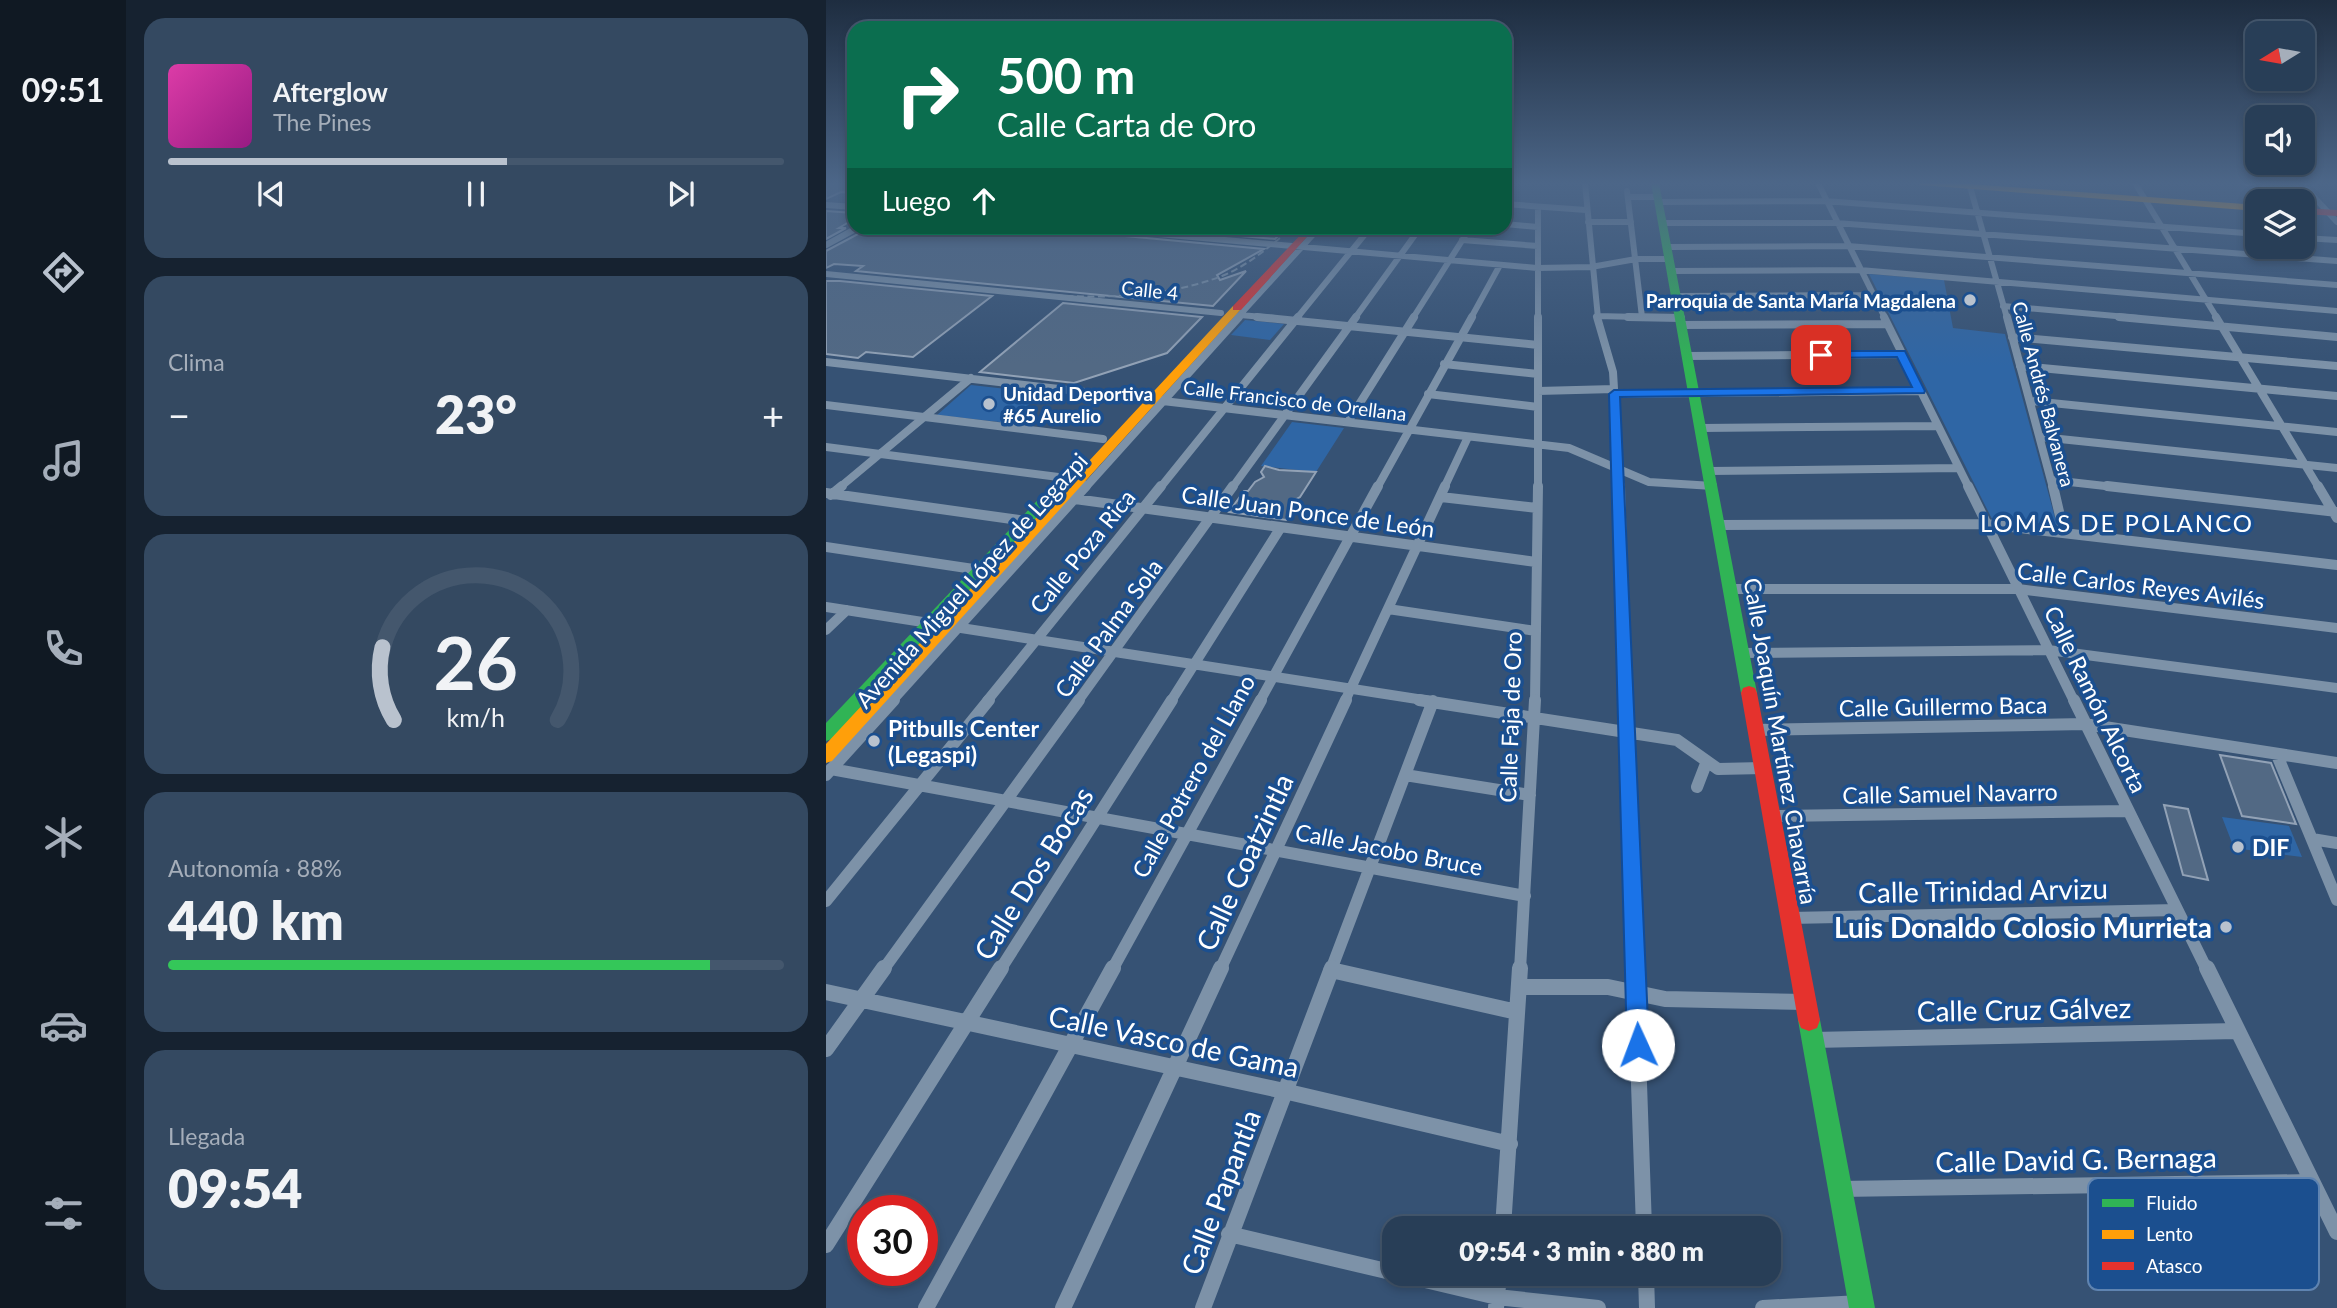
<!DOCTYPE html>
<html lang="es">
<head>
<meta charset="utf-8">
<style>
	:root { --surface:#283e57; --page:#344961; --text:#f1f3f6; --muted:#a5aeba; --line:#44576d; --accent:#b9c2ce }
	body { margin:0; font-family:Lato,sans-serif; background:var(--page); color:var(--text); height:100vh; display:flex; flex-direction:column; font-size:26px; white-space:nowrap }
	* { box-sizing:border-box; margin:0 }
	p { font-size:23px; color:var(--muted) }
	.icon { flex:none; width:38px; height:38px; fill:none; stroke:currentColor; stroke-width:2; stroke-linecap:round; stroke-linejoin:round }
	.map { position:relative; flex:1; overflow:hidden }
	.sheet { display:flex; flex-direction:column; gap:18px; padding:18px; background:#162230; width:700px }
	.sheet>* { flex:none }
	.top-card { position:absolute; left:21px; top:21px; width:665px; height:214px; border-radius:21px; box-shadow:0 4px 10px #0003,0 0 0 2px var(--line); background:#0b6e4f; color:#fff; overflow:hidden }
	.needle { width:46px; rotate:259deg }
	.buttons { position:absolute; left:1419px; top:21px; display:grid; gap:14px }
	.buttons a { display:grid; place-items:center; width:70px; height:70px; border-radius:14px; background:var(--surface); box-shadow:0 4px 10px #0003,0 0 0 2px var(--line); font-size:35px }
	.speed { position:absolute; left:21px; top:1195px; display:flex; gap:14px; font-size:35px; font-weight:700; text-align:center }
	.speed>* { display:grid; place-content:center; width:91px; height:91px; border-radius:50%; background:var(--surface); box-shadow:0 4px 10px #0003,0 0 0 2px var(--line); line-height:1 }
	.speed .limit { border:10px solid #d22; background:#fff; color:#111 }
	.pin { position:absolute; display:grid; place-items:center; width:60px; height:60px; color:#fff; margin:-30px; border-radius:14px; box-shadow:0 4px 10px #0006 }
	.me { position:absolute; width:77px; margin:-38px; rotate:358deg; stroke-linejoin:round; filter:drop-shadow(0 0 5px #0008) }
	.turn { display:flex; align-items:center; gap:24px; height:147px; padding:0 35px; font-size:32px }
	.turn .icon { width:91px; height:91px; stroke-width:2.5 }
	.turn b { display:block; font-size:49px; line-height:60px }
	.then { display:flex; align-items:center; height:66px; padding:0 35px; background:#0003; gap:14px; font-size:26px }
	.big { font-size:52px; font-weight:800; line-height:1.1 }
	.sheet .card { flex:1; display:flex; flex-direction:column; justify-content:center; gap:10px; min-width:0; padding:0 24px; border-radius:21px; background:var(--page) }
	.sheet .dial { align-items:center; gap:0 }
	.dial svg { height:182px; overflow:visible; fill:none; stroke:var(--line); stroke-width:7; stroke-linecap:round; text-anchor:middle }
	.dial text { fill:var(--text); stroke:none }
	.song { display:flex; align-items:center; gap:21px }
	.cover { width:84px; height:84px; border-radius:10px; background:linear-gradient(135deg,hsl(320 70% 55%),hsl(310 70% 35%)) }
	.played { height:7px; border-radius:4px; background:linear-gradient(90deg,var(--accent) 55%,var(--line) 55%) }
	.keys { display:flex; justify-content:space-around; direction:ltr }
	.heat { display:flex; justify-content:space-between; align-items:center; font-size:38px; direction:ltr }
	.charge { height:10px; border-radius:5px; background:linear-gradient(90deg,#34c759 88%,var(--line) 0) }
	.trip { position:absolute; left:556px; top:1216px; width:399px; height:70px; border-radius:21px; background:var(--surface); box-shadow:0 4px 10px #0003,0 0 0 2px var(--line); font-weight:800; line-height:70px; text-align:center }
	main { display:flex; flex:1; min-height:0 }
	.tab-bar { display:flex; flex-direction:column; width:126px; justify-content:space-around; align-items:center; background:#101923; color:var(--muted) }
	.tab-bar .icon { width:49px; height:49px }
	.tab-bar .current { color:var(--accent) }
	.tab-bar b { font-size:32px; color:var(--text) }
	.map>svg:first-child { display:block }
</style>
</head>
<body>
<main>
<nav class="tab-bar">
<b>09:51</b>
<svg class="icon current" aria-label="directions" viewBox="0 0 24 24"><path d="M12 3l9 9-9 9-9-9zM9 14v-3h6M13 9l2 2-2 2"/></svg>
<svg class="icon" aria-label="music" viewBox="0 0 24 24"><path d="M9 18V5l10-2v13"/><circle cx="6" cy="18" r="3"/><circle cx="16" cy="16" r="3"/></svg>
<svg class="icon" aria-label="phone" viewBox="0 0 24 24"><path d="M5 4h4l2 5-3 2q2 4 5 5l2-3 5 2v4C11 20 4 13 5 4z"/></svg>
<svg class="icon" aria-label="climate" viewBox="0 0 24 24"><path d="M12 3v18M4 7l16 10M4 17L20 7"/></svg>
<svg class="icon" aria-label="car" viewBox="0 0 24 24"><path d="M5 17H2v-5l4-1 3-4h7l3 4 3 1v5h-3M9 17h6M6 11h13"/><circle cx="7" cy="17" r="2"/><circle cx="17" cy="17" r="2"/></svg>
<svg class="icon" aria-label="filters" viewBox="0 0 24 24"><path d="M4 7h16M4 17h16"/><circle cx="9" cy="7" r="2"/><circle cx="15" cy="17" r="2"/></svg>
</nav>
<section class="sheet">
<div class="card">
<div class="song"><i class="cover"></i><div><b>Afterglow</b><p>The Pines</p></div></div>
<div class="played"></div>
<div class="keys"><svg class="icon" aria-label="previous" viewBox="0 0 24 24"><path d="M18 5L8 12l10 7zM5 5v14"/></svg><svg class="icon" aria-label="pause" viewBox="0 0 24 24"><path d="M8 5v14M16 5v14"/></svg><svg class="icon" aria-label="next" viewBox="0 0 24 24"><path d="M6 5l10 7-10 7zM19 5v14"/></svg></div>
</div>
<div class="card"><p>Clima</p>
<div class="heat"><a>−</a><b class="big">23°</b><a>+</a></div>
</div>
<div class="card dial"><svg viewBox="0 0 100 80">
<path d="M14 69A42 42 0 1 1 86 69"/>
<path d="M14 69A42 42 0 0 1 9 37" stroke="#b9c2ce"/>
<text x="50" y="56" font-size="32" font-weight="700">26</text>
<text x="50" y="72" font-size="11">km/h</text>
</svg></div>
<div class="card"><p>Autonomía · 88%</p><b class="big">440 km</b><div class="charge"></div></div>
<div class="card"><p>Llegada</p><b class="big">09:54</b></div>
</section>
<div class="map">
<svg width="1511" height="1308" viewBox="0 0 1511 1308">
	<rect width="100%" height="100%" fill="#365274"/>
	<path fill="#2f66a5" d="M1043 274 1118 280 1127 328 1179 334 1231 525 1166 519Z
		M419 320 458 324 444 340 405 335Z
		M145 385 215 393 183 423 111 415Z
		M466 422 518 428 490 472 435 466Z
		M1396 817 1463 826 1476 857 1408 848Z"/>
	<path fill="#526984" stroke="#92a2b6" stroke-width="2" d="M0 183H28V193L15 192 0 199Z
		M0 211 28 213V219L13 228H20L0 239Z
		M37 228H213L438 249 391 275 394 280 420 271 387 306 30 271 37 266 8 264 0 268V251L34 233Z
		M324 228H460L449 239Z
		M0 281H14L166 296 87 357 40 352 32 358 0 354Z
		M237 303 376 317 341 353 248 383 154 372Z
		M439 466 453 470 490 472 474 497 465 502 468 506 460 520 403 512 418 491H422L429 482 438 477 435 472Z
		M1394 755 1445 763 1470 824 1416 816Z
		M1338 805 1362 809 1382 880 1357 875Z"/>
	<g fill="none" stroke-linecap="round" stroke-linejoin="round">
		<path stroke="#7d92a8" stroke-width="6" d="M759 183 772 318
			M992 183 1059 318
			M1143 183 1181 318
			M1309 183 1391 318
			M1421 183 1479 187
			M1475 183 1511 222
			M801 191 816 317
			M802 197H832
			M833 202 999 201 1432 234
			M679 204 760 210
			M0 205 28 207
			M712 207V318
			M762 222H805
			M837 223H1010L1511 261
			M679 224 712 227
			M266 228 711 268 765 267 810 259H844
			M1477 238 1511 240
			M636 240 712 246
			M0 245 31 228
			M842 247 1022 246 1511 285
			M846 271 1034 270 1511 311
			M0 274 395 313
			M851 296 1046 295
			M1177 306 1312 318
			M414 315 449 318
			M771 316 855 318
			M411 318 493 228
			M471 318 544 228
			M529 318 594 228
			M587 318 644 228
			M645 318 674 265"/>
		<path stroke="#7d92a8" stroke-width="8" d="M431 317 712 345
			M771 317 787 372 794 488
			M802 317 855 318
			M1058 317 1143 488
			M1181 317 1227 488
			M1293 317 1511 337
			M1390 317 1493 488
			M856 325 1061 324
			M1186 337 1511 366
			M861 356 1075 354
			M0 362 743 448 823 482 887 486
			M618 364 712 374
			M1194 366 1511 396
			M712 391 788 389
			M602 394 712 407
			M788 394 1094 391
			M1205 401 1511 432
			M0 405 277 439
			M522 422 588 317
			M876 428 1111 426
			M1215 437 1511 468
			M0 447 240 478
			M884 471 1132 468
			M1226 480 1297 488
			M13 488 145 378
			M259 488 413 317
			M334 488 472 317
			M406 488 530 317
			M551 488 646 317
			M618 488 642 437
			M712 488V317"/>
		<path stroke="#7d92a8" stroke-width="10" d="M794 486 801 701
			M1142 486 1248 701
			M1227 486 1238 533
			M1281 486 1511 512
			M1492 486 1511 518
			M0 493 200 521
			M5 495 16 486
			M615 497 711 508
			M249 499 710 562
			M893 525 1160 524 1511 565
			M0 547 154 570
			M904 589H1192L1511 628
			M0 607 604 701
			M562 609 710 631
			M0 630 21 610
			M916 653 1222 650 1511 688
			M66 701 260 486
			M161 701 335 486
			M252 701 407 486
			M345 701 455 527
			M434 701 552 486
			M519 701 619 486
			M709 701 712 486"/>
		<path stroke="#7d92a8" stroke-width="12" d="M593 700 851 740 892 769 937 768
			M801 700 810 970
			M1248 700 1381 970
			M930 730 1259 724 1511 763
			M1451 755 1511 900
			M5 769 699 896
			M0 775 68 700
			M579 775 704 795
			M871 787 881 761
			M946 816 1302 811
			M1486 839 1511 843
			M0 901 163 700
			M964 918 1351 910
			M57 970 253 700
			M174 970 346 700
			M286 970 435 700
			M394 970 520 700
			M505 970 607 701
			M694 970 709 700"/>
		<path stroke="#7d92a8" stroke-width="16" d="M809 968 818 1228
			M1381 968 1511 1232
			M505 970 691 1012
			M693 987H782L839 999 980 1002
			M0 992 458 1091 684 1144
			M987 1040 1411 1031
			M0 1049 58 968
			M1014 1189 1486 1182
			M677 1228 694 968
			M403 1234 569 1273
			M0 1245 175 968
			M574 1274 671 1297 772 1308
			M820 1274 821 1308
			M100 1308 287 968
			M237 1308 395 968
			M377 1308 506 968
			M670 1308 673 1274
			M937 1308 1035 1303"/>
		<path fill="#30b455" fill-rule="evenodd" d="M825 183H833L931 693 929 698H917L915 693Z
			M231 484 236 485V491L6 739 0 741V723L226 485Z
			M983 1009 991 1012 994 1020 1049 1308H1023L972 1020 975 1012Z"/>
		<path fill="#ff9f0a" fill-rule="evenodd" d="M1091 183H1130L1432 205V211L1095 185Z
			M407 306 416 308 6 761 0 763V744Z"/>
		<path fill="#e5322d" fill-rule="evenodd" d="M1477 208 1511 210V216L1477 214Z
			M481 228H489L415 310H407V306Z
			M923 686 929 688 931 693 994 1020 991 1028 983 1031 975 1028 972 1020 915 693 917 688Z"/>
		<path stroke="#7e92a7" stroke-width="2" stroke-dasharray="7 3.5" stroke-linecap="butt" d="M0 273C46 277 92 282 138 287 223 296 314 307 396 276 423 265 444 246 466 228"/>
	</g>
	<linearGradient id="sky" x2="0" y2="1"><stop stop-color="#1e2d40"/><stop offset="0.5" stop-color="#4c6688"/><stop offset="1" stop-color="#4c6688" stop-opacity="0"/></linearGradient>
	<rect width="1511" height="366" fill="url(#sky)"/>
	<path fill="#1a73e8" stroke="#114b97" stroke-width="2" d="M1079 351 1099 391 1098 393 794 397 823 1045 820 1053 812 1056 804 1053 801 1045 783 394 788 390 1086 387 1071 357 995 358 989 355 995 351Z"/>
	<g fill="#b9c2ce" stroke="#1b4f8f" stroke-width="2.5">
		<circle cx="1144" cy="300" r="7"/>
		<circle cx="163" cy="404" r="7"/>
		<circle cx="48" cy="741" r="7"/>
		<circle cx="1412" cy="847" r="7"/>
		<circle cx="1400" cy="927" r="7"/>
	</g>
	<g text-anchor="middle" dominant-baseline="central" stroke-width="7" stroke-linejoin="round" paint-order="stroke">
		<g font-size="19" fill="#fff" stroke="#1b4f8f">
			<text transform="translate(324 290) rotate(6)">Calle 4</text>
			<text transform="translate(1218 394) rotate(75)">Calle Andrés Balvanera</text>
			<text transform="translate(469 400) rotate(7)">Calle Francisco de Orellana</text>
		</g>
		<g font-size="19" font-weight="bold" fill="#fff" stroke="#1b4f8f" text-anchor="end">
			<text x="1130" y="300">Parroquia de Santa María Magdalena</text>
			<text x="177" y="393" text-anchor="start">Unidad Deportiva<tspan x="177" dy="22">#65 Aurelio</tspan></text>
		</g>
		<g font-size="23" fill="#fff" stroke="#1b4f8f">
			<text transform="translate(482 511) rotate(8)">Calle Juan Ponce de León</text>
			<text transform="translate(256 551) rotate(-51)">Calle Poza Rica</text>
			<text transform="translate(145 580) rotate(-48)">Avenida Miguel López de Legazpi</text>
			<text transform="translate(1315 585) rotate(7)">Calle Carlos Reyes Avilés</text>
			<text transform="translate(282 628) rotate(-54)">Calle Palma Sola</text>
			<text transform="translate(1270 699) rotate(64)">Calle Ramón Alcorta</text>
			<text transform="translate(1117 706) rotate(-1)">Calle Guillermo Baca</text>
			<text transform="translate(684 717) rotate(-88)">Calle Faja de Oro</text>
			<text transform="translate(955 741) rotate(80)">Calle Joaquín Martínez Chavarría</text>
			<text transform="translate(367 776) rotate(-61)">Calle Potrero del Llano</text>
			<text transform="translate(1124 793) rotate(-1)">Calle Samuel Navarro</text>
			<text transform="translate(563 849) rotate(11)">Calle Jacobo Bruce</text>
		</g>
		<g font-size="23" font-weight="bold" fill="#fff" stroke="#1b4f8f" text-anchor="start">
			<text x="62" y="728">Pitbulls Center<tspan x="62" dy="26">(Legaspi)</tspan></text>
			<text x="1426" y="847">DIF</text>
		</g>
		<g font-size="24" letter-spacing="2" fill="#fff" stroke="#1b4f8f">
			<text x="1291" y="522">LOMAS DE POLANCO</text>
		</g>
		<g font-size="28" fill="#fff" stroke="#1b4f8f">
			<text transform="translate(418 862) rotate(-65)">Calle Coatzintla</text>
			<text transform="translate(207 873) rotate(-58)">Calle Dos Bocas</text>
			<text transform="translate(1157 890) rotate(-1)">Calle Trinidad Arvizu</text>
			<text transform="translate(1198 1009) rotate(-1)">Calle Cruz Gálvez</text>
			<text transform="translate(348 1041) rotate(12)">Calle Vasco de Gama</text>
			<text transform="translate(1250 1159) rotate(-1)">Calle David G. Bernaga</text>
			<text transform="translate(394 1192) rotate(-69)">Calle Papantla</text>
		</g>
		<g font-size="28" font-weight="bold" fill="#fff" stroke="#1b4f8f" text-anchor="end">
			<text x="1386" y="927">Luis Donaldo Colosio Murrieta</text>
		</g>
	</g>
	<rect x="1262" y="1178" width="231" height="112" rx="10" fill="#1b4f8f" stroke="#5f84b1" stroke-width="2"/>
	<rect x="1276" y="1199" width="32" height="8" fill="#30b455"/>
	<rect x="1276" y="1230" width="32" height="9" fill="#ff9f0a"/>
	<rect x="1276" y="1262" width="32" height="8" fill="#e5322d"/>
	<g font-size="19" fill="#fff">
		<text x="1320" y="1210">Fluido</text>
		<text x="1320" y="1241">Lento</text>
		<text x="1320" y="1273">Atasco</text>
	</g>
</svg>
<div class="buttons">
<a><svg class="needle" viewBox="-14 -14 28 28"><path d="M0-13l5 13h-10z" fill="#e53935"/><path d="M0 13l5-13h-10z" fill="#a5aeba"/></svg></a>
<a><svg class="icon" aria-label="sound" viewBox="0 0 24 24"><path d="M4 9h4l5-4v14l-5-4H4zM17 9q2 3 0 6"/></svg></a>
<a><svg class="icon" aria-label="layers" viewBox="0 0 24 24"><path d="M12 4l9 5-9 5-9-5zM3 14l9 5 9-5"/></svg></a>
</div>
<div class="speed"><div class="limit">30</div></div>
<div class="pin" style="left:995px;top:355px;background:#d93025"><svg class="icon" aria-label="arrive" viewBox="0 0 24 24"><path d="M6 21V4h12l-3 4 3 4H6"/></svg></div>
<svg class="me" style="left:812px;top:1045px" viewBox="-20 -20 40 40"><circle r="19" fill="#fff"/><path d="M0-13L10 11 0 6-10 11z" fill="#1a73e8"/></svg>
<div class="trip">09:54 · 3 min · 880 m</div>
<div class="top-card">
<div class="turn"><svg class="icon" aria-label="right" viewBox="0 0 24 24"><path d="M7 20v-9h11M14 6l5 5-5 5"/></svg><div><b>500 m</b>Calle Carta de Oro</div></div>
<div class="then">Luego<svg class="icon" aria-label="ahead" viewBox="0 0 24 24"><path d="M12 20V5M6 11l6-6 6 6"/></svg></div>
</div>
</div>
</main>
</body>
</html>
